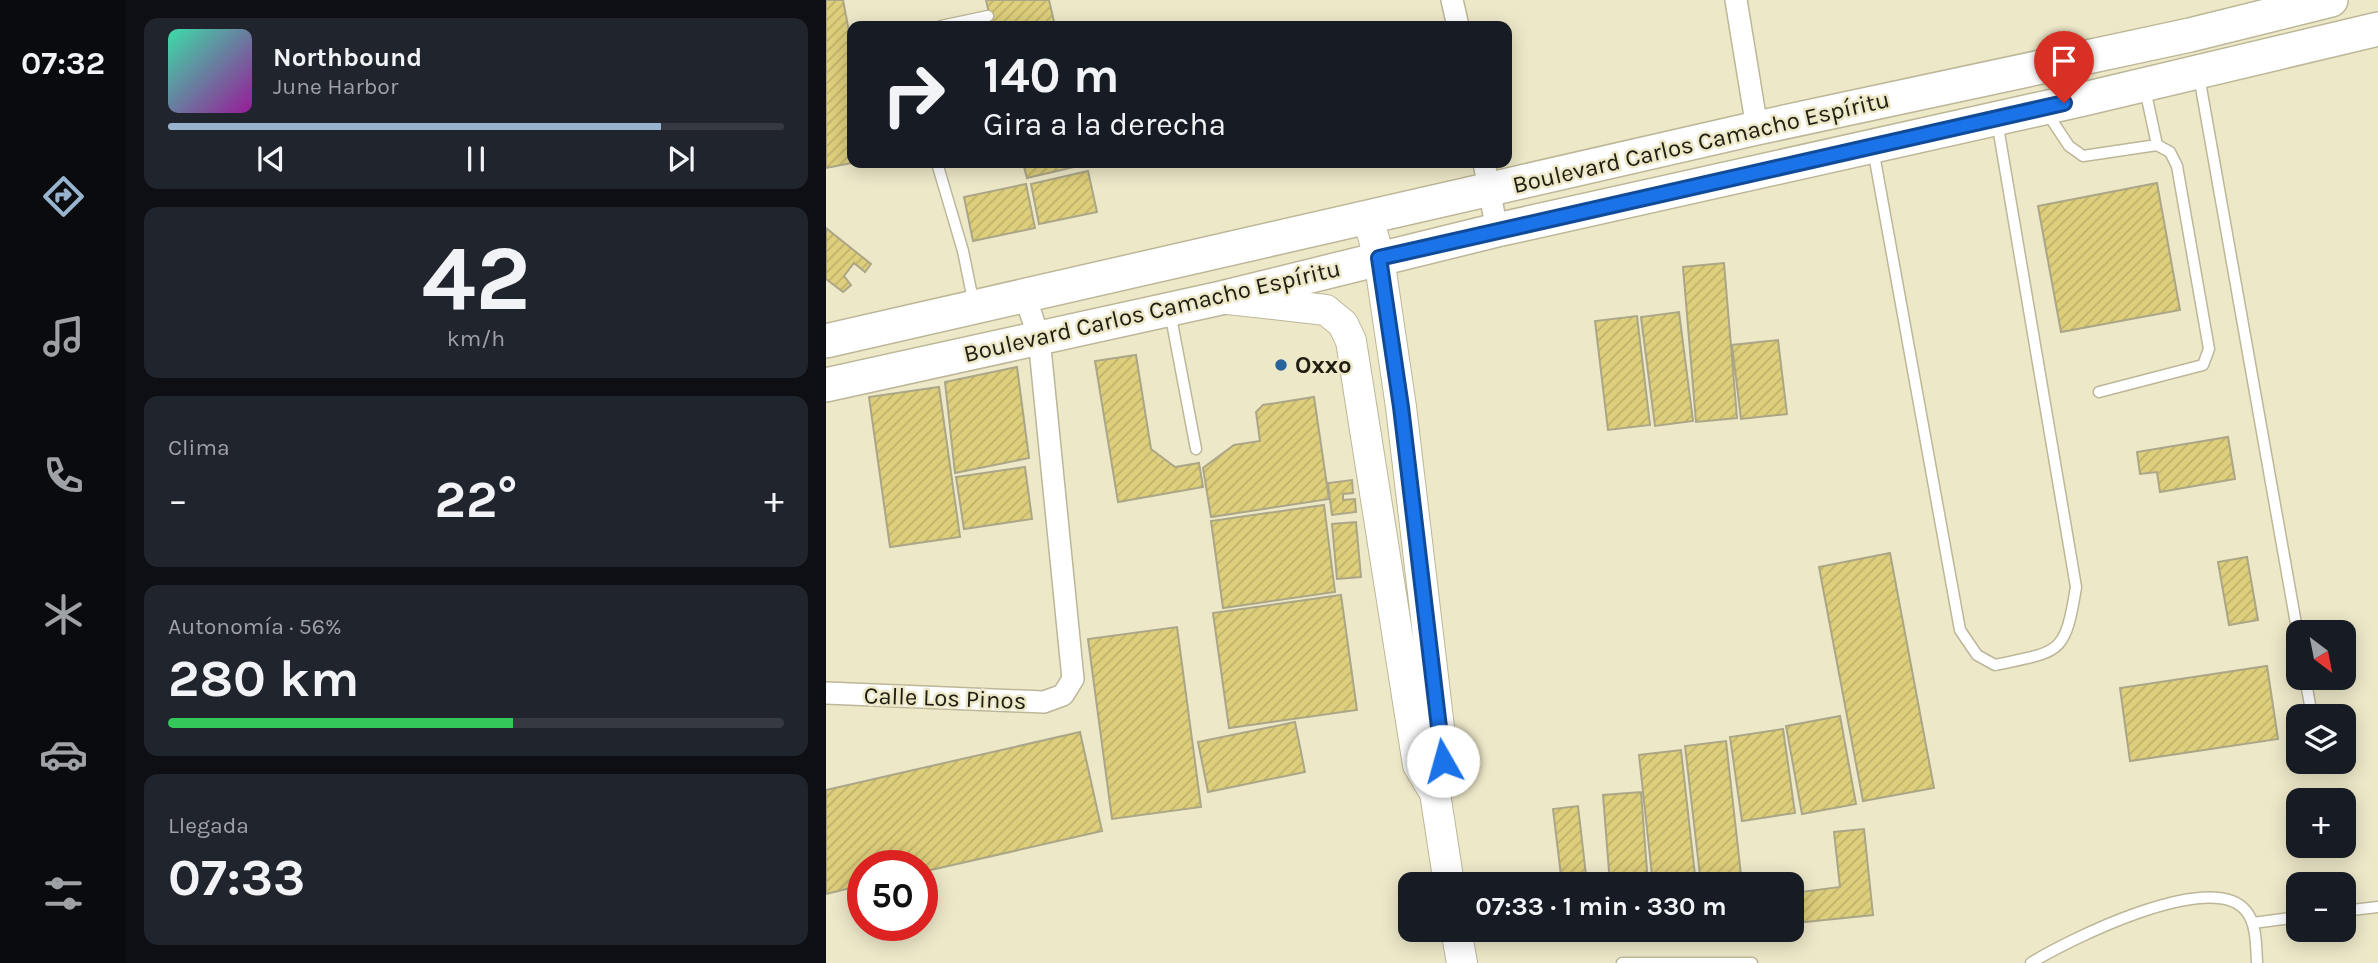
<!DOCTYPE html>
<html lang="es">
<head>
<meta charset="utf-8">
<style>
	:root { --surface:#171b24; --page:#20242c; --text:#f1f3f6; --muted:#9ea1a6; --line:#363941; --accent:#97b3cd }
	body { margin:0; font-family:Karla,sans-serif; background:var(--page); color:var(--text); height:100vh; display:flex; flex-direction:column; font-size:26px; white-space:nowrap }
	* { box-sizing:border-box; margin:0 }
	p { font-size:23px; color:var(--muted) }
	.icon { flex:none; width:38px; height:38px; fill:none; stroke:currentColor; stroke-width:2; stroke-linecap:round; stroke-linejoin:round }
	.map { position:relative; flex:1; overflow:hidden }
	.panel { display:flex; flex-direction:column; gap:18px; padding:18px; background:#0d0f14; width:700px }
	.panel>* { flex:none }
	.banner { position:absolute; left:21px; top:21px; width:665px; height:147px; border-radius:14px; box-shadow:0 4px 18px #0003; background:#171b24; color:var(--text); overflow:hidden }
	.needle { width:46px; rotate:148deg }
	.tools { position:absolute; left:1460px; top:620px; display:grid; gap:14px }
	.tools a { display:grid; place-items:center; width:70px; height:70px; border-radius:14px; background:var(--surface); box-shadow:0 4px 18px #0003; font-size:35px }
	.speed { position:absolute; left:21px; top:850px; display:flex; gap:14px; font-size:35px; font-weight:700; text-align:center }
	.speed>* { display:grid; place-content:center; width:91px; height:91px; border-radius:50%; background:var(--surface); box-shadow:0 4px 18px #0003; line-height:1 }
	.speed .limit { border:10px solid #d22; background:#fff; color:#111 }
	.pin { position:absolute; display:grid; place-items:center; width:60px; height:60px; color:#fff; margin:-72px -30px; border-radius:50% 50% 50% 0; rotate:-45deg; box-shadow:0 0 7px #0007 }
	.pin .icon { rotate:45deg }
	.me { position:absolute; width:77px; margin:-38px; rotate:353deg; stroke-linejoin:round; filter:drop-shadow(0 0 5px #0008) }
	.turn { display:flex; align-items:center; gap:24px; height:147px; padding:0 21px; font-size:32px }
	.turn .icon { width:91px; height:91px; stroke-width:2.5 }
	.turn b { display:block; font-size:49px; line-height:60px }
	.big { font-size:52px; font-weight:700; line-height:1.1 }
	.panel .widget { flex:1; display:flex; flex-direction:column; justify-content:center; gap:10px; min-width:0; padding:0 24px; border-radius:14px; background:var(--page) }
	.panel .dial { align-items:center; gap:0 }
	.dial b { font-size:91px; line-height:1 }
	.song { display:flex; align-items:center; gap:21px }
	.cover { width:84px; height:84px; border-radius:10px; background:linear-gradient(135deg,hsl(160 70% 55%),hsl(300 70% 35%)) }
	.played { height:7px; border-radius:4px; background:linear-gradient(90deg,var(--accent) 80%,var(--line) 80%) }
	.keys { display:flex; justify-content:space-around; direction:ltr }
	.heat { display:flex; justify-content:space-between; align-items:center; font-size:38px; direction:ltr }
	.charge { height:10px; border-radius:5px; background:linear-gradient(90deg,#34c759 56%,var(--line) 0) }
	.trip { position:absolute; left:572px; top:872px; width:406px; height:70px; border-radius:14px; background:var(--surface); box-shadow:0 4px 18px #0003; font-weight:700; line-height:70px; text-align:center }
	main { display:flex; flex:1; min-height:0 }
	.dock { display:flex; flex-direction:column; width:126px; justify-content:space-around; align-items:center; background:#090b0e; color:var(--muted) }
	.dock .icon { width:49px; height:49px }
	.dock .on { color:var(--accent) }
	.dock b { font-size:32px; color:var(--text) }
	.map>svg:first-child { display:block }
</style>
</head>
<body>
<main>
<nav class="dock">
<b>07:32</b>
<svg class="icon on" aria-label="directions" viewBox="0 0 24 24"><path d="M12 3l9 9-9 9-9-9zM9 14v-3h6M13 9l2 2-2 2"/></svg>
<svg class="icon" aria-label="music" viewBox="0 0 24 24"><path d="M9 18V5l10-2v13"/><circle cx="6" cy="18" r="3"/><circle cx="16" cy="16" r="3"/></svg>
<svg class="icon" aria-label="phone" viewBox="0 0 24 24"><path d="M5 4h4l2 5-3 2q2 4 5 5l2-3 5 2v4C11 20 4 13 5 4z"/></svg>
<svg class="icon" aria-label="climate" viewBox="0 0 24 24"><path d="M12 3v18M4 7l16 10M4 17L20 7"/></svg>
<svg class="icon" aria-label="car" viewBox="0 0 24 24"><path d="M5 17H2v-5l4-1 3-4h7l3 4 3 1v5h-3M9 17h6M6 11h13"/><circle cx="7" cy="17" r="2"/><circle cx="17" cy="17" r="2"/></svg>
<svg class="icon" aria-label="filters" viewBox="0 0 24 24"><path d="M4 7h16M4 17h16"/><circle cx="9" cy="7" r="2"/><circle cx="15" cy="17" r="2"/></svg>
</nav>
<section class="panel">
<div class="widget">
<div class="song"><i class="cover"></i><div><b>Northbound</b><p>June Harbor</p></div></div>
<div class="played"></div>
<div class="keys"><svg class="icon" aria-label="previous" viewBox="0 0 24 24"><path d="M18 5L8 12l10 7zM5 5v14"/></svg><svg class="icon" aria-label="pause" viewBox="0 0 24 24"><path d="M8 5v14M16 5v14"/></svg><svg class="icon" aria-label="next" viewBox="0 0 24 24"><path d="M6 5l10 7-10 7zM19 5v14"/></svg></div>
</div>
<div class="widget dial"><b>42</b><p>km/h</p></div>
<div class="widget"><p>Clima</p>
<div class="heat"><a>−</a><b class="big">22°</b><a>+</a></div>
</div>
<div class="widget"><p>Autonomía · 56%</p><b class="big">280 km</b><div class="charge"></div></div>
<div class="widget"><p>Llegada</p><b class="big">07:33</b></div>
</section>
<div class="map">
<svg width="1552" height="963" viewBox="0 0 1552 963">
	<defs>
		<pattern id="building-hatch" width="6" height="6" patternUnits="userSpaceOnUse" patternTransform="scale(1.75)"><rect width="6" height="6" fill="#decf7c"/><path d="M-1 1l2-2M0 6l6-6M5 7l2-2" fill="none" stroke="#beb16a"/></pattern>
	</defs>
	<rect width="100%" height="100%" fill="#ede8c8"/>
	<path fill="url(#building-hatch)" stroke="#aba687" stroke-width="2" d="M0 0H17L26 47V163L0 168Z
		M160 0H223L229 26H166Z
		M197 163H260L261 164 201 178Z
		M262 171 271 212 213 224 205 184Z
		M1331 183 1354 310 1235 332 1212 206Z
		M200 184 209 228 147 241 138 197Z
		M0 228 45 264 39 272 28 263 18 276 25 285 17 292 0 279Z
		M898 263 911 418 870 422 857 267Z
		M853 312 867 421 829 426 815 317Z
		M811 316 824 425 782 430 769 321Z
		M952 340 961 414 915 419 906 345Z
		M310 355 325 449 349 467 373 463 377 487 292 502 269 361Z
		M191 367 203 458 129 473 119 382Z
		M113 387 134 537 64 547 43 397Z
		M488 397 503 499 385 517 377 468 408 445 434 441 430 412 437 405Z
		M1402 437 1409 479 1334 492 1331 472 1314 474 1311 452Z
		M199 467 206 519 138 529 130 477Z
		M526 480 527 493 517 494V500L529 499 530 512 506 515 502 483Z
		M498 505 509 592 397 608 385 521Z
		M530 522 535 577 511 579 506 524Z
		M1064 553 1108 788 1037 801 993 567Z
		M1421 557 1432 620 1403 625 1392 562Z
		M515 595 531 710 403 728 387 613Z
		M351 627 375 807 286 819 262 639Z
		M1441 666 1452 739 1304 761 1294 688Z
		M1014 716 1030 804 976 814 960 726Z
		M469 722 479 772 382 792 372 742Z
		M957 729 969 813 916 821 904 737Z
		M254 732 276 831 96 872V866H37V885L0 894V790Z
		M900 741 916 884H875L859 746Z
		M855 750 870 884H827L813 755Z
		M815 792 822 884H784L777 795Z
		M752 806 761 884H736L727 809Z
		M1038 829 1047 915 970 923 967 893 1014 887 1008 832Z"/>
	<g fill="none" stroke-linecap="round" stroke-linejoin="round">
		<defs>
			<path id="lane" d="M115 26 162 16
				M1373 76 1472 635
				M1319 89 1331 145
				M1221 113 1243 146 1257 156 1331 145 1344 152 1351 166 1383 349 1377 365 1273 392
				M1047 149 1134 630 1151 655 1169 665C1234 651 1239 656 1250 587L1171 121
				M111 163 137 251 148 305
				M344 312 370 449
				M1479 677 1486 716
				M1517 911 1552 907
				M1427 923 1472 917
				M796 963H926
				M1205 963C1242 940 1386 868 1420 911 1431 924 1430 947 1431 963"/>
			<path id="street" d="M626 0 632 26
				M910 0 931 128
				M658 163 671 230
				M0 693 218 702 237 695 247 679 213 338 199 296"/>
			<path id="secondary" d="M542 217 553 258 575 407 617 761 609 793
				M402 299 500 310 517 324 525 341 592 765 609 793 623 884
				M630 929 636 963"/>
			<path id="primary" d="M0 341 931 128 1364 35 1505 0
				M0 385 395 298 671 230 1258 99 1552 29"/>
		</defs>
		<use href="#lane" stroke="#bcb798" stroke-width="13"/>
		<use href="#street" stroke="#bcb798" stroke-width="24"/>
		<use href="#secondary" stroke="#bcb798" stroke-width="32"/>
		<use href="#primary" stroke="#bcb798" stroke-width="36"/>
		<use href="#lane" stroke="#fff" stroke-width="10"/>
		<use href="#street" stroke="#fff" stroke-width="21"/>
		<use href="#secondary" stroke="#fff" stroke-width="30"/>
		<use href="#primary" stroke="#fff" stroke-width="33"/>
	</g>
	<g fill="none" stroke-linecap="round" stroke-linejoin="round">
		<defs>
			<path id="route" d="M617 761 575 407 553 258 1238 103"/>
		</defs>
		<use href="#route" stroke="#114b97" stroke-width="18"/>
		<use href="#route" stroke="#1a73e8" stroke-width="12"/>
	</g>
	<circle fill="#28649b" stroke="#ede8c8" stroke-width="2.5" cx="455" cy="365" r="7"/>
	<g text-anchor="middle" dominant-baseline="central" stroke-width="5" stroke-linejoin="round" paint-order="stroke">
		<g font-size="24" fill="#1f1d11" stroke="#ede8c8">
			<text transform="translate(875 142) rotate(-13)">Boulevard Carlos Camacho Espíritu</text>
			<text transform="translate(326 311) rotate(-13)">Boulevard Carlos Camacho Espíritu</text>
			<text transform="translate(119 698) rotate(2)">Calle Los Pinos</text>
		</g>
		<g font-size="24" font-weight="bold" fill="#1f1d11" stroke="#ede8c8" text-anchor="start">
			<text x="469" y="365">Oxxo</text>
		</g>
	</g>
</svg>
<div class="tools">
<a><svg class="needle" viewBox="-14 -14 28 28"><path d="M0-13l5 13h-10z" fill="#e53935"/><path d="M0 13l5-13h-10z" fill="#9ea1a6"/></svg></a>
<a><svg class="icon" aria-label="layers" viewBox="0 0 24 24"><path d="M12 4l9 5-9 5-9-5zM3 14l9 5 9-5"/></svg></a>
<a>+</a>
<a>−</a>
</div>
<div class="speed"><div class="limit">50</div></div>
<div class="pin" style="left:1238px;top:103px;background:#d93025"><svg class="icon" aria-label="arrive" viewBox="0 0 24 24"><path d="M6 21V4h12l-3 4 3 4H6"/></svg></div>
<svg class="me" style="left:617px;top:761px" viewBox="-20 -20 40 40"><circle r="19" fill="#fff"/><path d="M0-13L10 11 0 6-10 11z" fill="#1a73e8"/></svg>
<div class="trip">07:33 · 1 min · 330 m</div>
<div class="banner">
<div class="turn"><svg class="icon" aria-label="right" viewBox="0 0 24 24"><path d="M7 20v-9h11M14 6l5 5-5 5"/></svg><div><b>140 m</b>Gira a la derecha</div></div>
</div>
</div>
</main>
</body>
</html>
